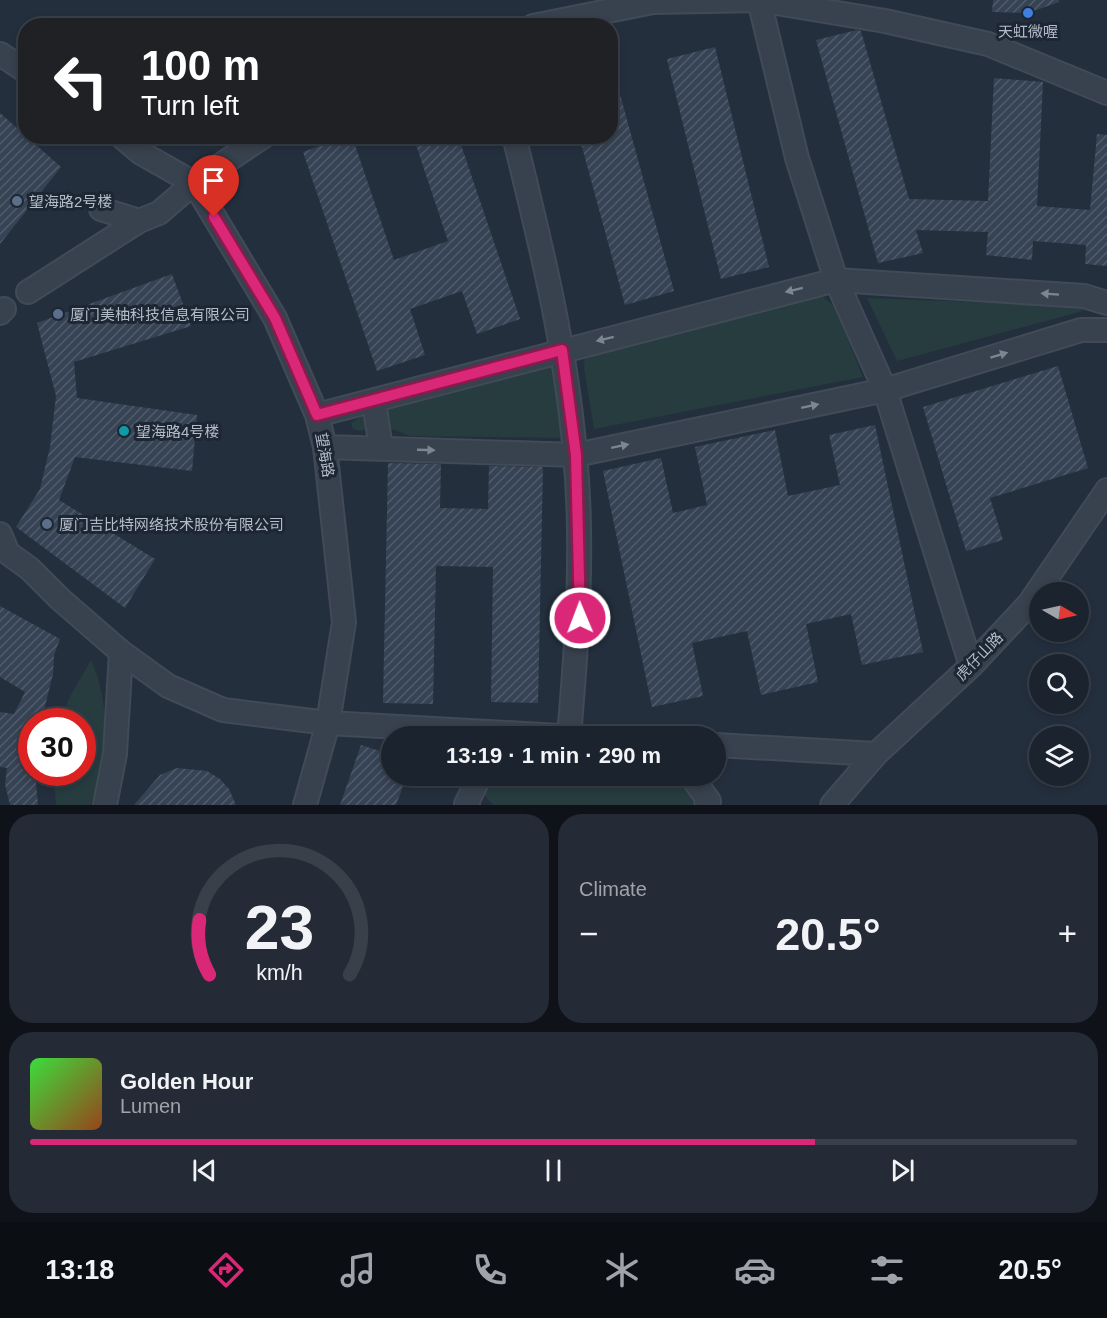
<!DOCTYPE html>
<html lang="en">
<head>
<meta charset="utf-8">
<style>
	:root { --surface:#1b232e; --page:#242b36; --text:#f1f3f6; --muted:#a0a4aa; --line:#39404a; --accent:#db2777 }
	body { margin:0; font-family:Arial,"Noto Sans SC",sans-serif; background:var(--page); color:var(--text); height:100vh; display:flex; flex-direction:column; font-size:22px; white-space:nowrap }
	* { box-sizing:border-box; margin:0 }
	p { font-size:20px; color:var(--muted) }
	.icon { flex:none; width:33px; height:33px; fill:none; stroke:currentColor; stroke-width:2; stroke-linecap:round; stroke-linejoin:round }
	.map { position:relative; height:805px; overflow:hidden }
	.panel { display:flex; flex-direction:column; gap:9px; padding:9px; background:#0f1319; flex:1 }
	.panel>* { flex:none }
	.guide { position:absolute; left:18px; top:18px; width:600px; height:126px; border-radius:24px; box-shadow:0 3px 9px #0003,0 0 0 2px var(--line); background:#202124; color:#fff; overflow:hidden }
	.needle { width:39px; rotate:99deg }
	.fabs { position:absolute; left:1029px; top:582px; display:grid; gap:12px }
	.fabs a { display:grid; place-items:center; width:60px; height:60px; border-radius:50%; background:var(--surface); box-shadow:0 3px 9px #0003,0 0 0 2px var(--line); font-size:30px }
	.speed { position:absolute; left:18px; top:708px; display:flex; gap:12px; font-size:30px; font-weight:700; text-align:center }
	.speed>* { display:grid; place-content:center; width:78px; height:78px; border-radius:50%; background:var(--surface); box-shadow:0 3px 9px #0003,0 0 0 2px var(--line); line-height:1 }
	.speed .limit { border:9px solid #d22; background:#fff; color:#111 }
	.pin { position:absolute; display:grid; place-items:center; width:51px; height:51px; color:#fff; margin:-62px -26px; border-radius:50% 50% 50% 0; rotate:-45deg; box-shadow:0 0 6px #0007 }
	.pin .icon { rotate:45deg }
	.me { position:absolute; width:66px; margin:-33px; rotate:359deg; stroke-linejoin:round; filter:drop-shadow(0 0 4px #0008) }
	.turn { display:flex; align-items:center; gap:21px; height:126px; padding:0 24px; font-size:27px }
	.turn .icon { width:78px; height:78px; stroke-width:2.5 }
	.turn b { display:block; font-size:42px; line-height:51px }
	.big { font-size:45px; font-weight:700; line-height:1.1 }
	.panel .widget { flex:1; display:flex; flex-direction:column; justify-content:center; gap:9px; min-width:0; padding:0 21px; border-radius:24px; background:var(--page) }
	.panel .dial { align-items:center; gap:0 }
	.dial svg { height:156px; overflow:visible; fill:none; stroke:var(--line); stroke-width:7; stroke-linecap:round; text-anchor:middle }
	.dial text { fill:var(--text); stroke:none }
	.song { display:flex; align-items:center; gap:18px }
	.cover { width:72px; height:72px; border-radius:9px; background:linear-gradient(135deg,hsl(120 70% 55%),hsl(20 70% 35%)) }
	.played { height:6px; border-radius:3px; background:linear-gradient(90deg,var(--accent) 75%,var(--line) 75%) }
	.keys { display:flex; justify-content:space-around; direction:ltr }
	.heat { display:flex; justify-content:space-between; align-items:center; font-size:33px; direction:ltr }
	.panel .tiles { flex:1; display:grid; gap:9px; grid-template-columns:1fr 1fr }
	.widget:last-child { grid-column:span 2 }
	.trip { position:absolute; left:381px; top:726px; width:345px; height:60px; border-radius:30px; background:var(--surface); box-shadow:0 3px 9px #0003,0 0 0 2px var(--line); font-weight:700; line-height:60px; text-align:center }
	.tabs { display:flex; height:96px; justify-content:space-around; align-items:center; background:#0b0e12; color:var(--muted) }
	.tabs .icon { width:42px; height:42px }
	.tabs .current { color:var(--accent) }
	.tabs b { font-size:27px; color:var(--text) }
	.map>svg:first-child { display:block }
</style>
</head>
<body>
<div class="map">
<svg width="1107" height="805" viewBox="0 0 1107 805">
	<defs>
		<pattern id="building-hatch" width="6" height="6" patternUnits="userSpaceOnUse" patternTransform="scale(1.5)"><rect width="6" height="6" fill="#364354"/><path d="M-1 1l2-2M0 6l6-6M5 7l2-2" fill="none" stroke="#515c6b"/></pattern>
	</defs>
	<rect width="100%" height="100%" fill="#242f3e"/>
	<path fill="#263c3f" d="M821 295 835 307 863 377 594 429 584 368 585 356Z
		M867 298 1081 306 1083 311 897 361Z
		M553 360 563 438 410 436 387 427 385 412 390 406Z
		M365 414 375 427 360 431 353 429 351 423Z
		M91 660C112 705 107 758 91 805H56L53 773 82 772V722L60 721 70 696Z
		M490 776H683L695 799 692 805H493L484 795Z"/>
	<path fill="url(#building-hatch)" d="M993 0H1059V2L1028 13 992 12Z
		M857 30 861 31 909 199 988 201 994 78 1043 82 1037 206 1090 210 1097 134 1107 135V266L1085 264 1086 245 1033 241 1032 260 986 255 988 232 916 230 923 253 878 263 816 40Z
		M715 47 769 267 721 279 667 59Z
		M610 76H615L674 291 625 305 579 136H610Z
		M0 113 61 167 0 244Z
		M346 136H352L394 260 448 241 413 136H458L520 319 477 334 462 291 410 309 425 355 377 371 303 152Z
		M172 274 191 326 74 362 77 398 197 415 192 471 75 457 59 500 155 559 125 608 16 527 40 489 50 447 56 396 37 323Z
		M1058 366 1088 468 990 498 1003 540 966 551 923 407Z
		M875 425 923 652 862 665 851 614 806 624 818 682 761 695 747 631 692 643 703 696 652 707 603 471 661 458 673 513 707 505 695 447 775 430 788 496 840 485 829 435Z
		M388 463 441 464 440 508 488 509 489 466 543 467 538 703 491 702 493 567 436 566 433 704 383 703Z
		M0 606 60 639 54 655 53 674 41 722H32V772H35L38 805H10L5 784 7 768 0 767V712L14 714 25 692 0 677Z
		M361 745 392 755V776H407L396 805H340Z
		M177 768 207 771 220 779 229 789 236 805H134L160 775Z"/>
	<g fill="none" stroke-linecap="round" stroke-linejoin="round">
		<defs>
			<path id="minor" d="M759 0 797 158 836 280 885 390 971 666
				M533 26 653 2 759 0 885 21 988 44 1107 93
				M0 54 26 71
				M121 136 141 153 194 183 275 318 317 415 325 447 344 622 328 723 305 805
				M514 136C540 241 566 346 575 454 584 548 577 643 569 736
				M101 209 139 221
				M28 292 139 221 159 213 194 183 264 136
				M0 313 4 309
				M374 402 381 448
				M317 415 836 280 1084 296 1107 303
				M325 447 576 455 885 390 1081 330H1107
				M0 534 8 553 30 569 60 599 121 652 168 686 223 710 328 723 560 736
				M716 745 876 754
				M691 776 709 801 706 805
				M105 805 115 754 121 652
				M468 805 466 804 480 776
				M832 805 876 754 971 666 1029 604 1107 490"/>
		</defs>
		<use href="#minor" stroke="#414a57" stroke-width="26"/>
		<use href="#minor" stroke="#38414e" stroke-width="22"/>
	</g>
	<defs><path id="oneway-solid" d="M-6-.8H1V-3.2L6.5 0L1 3.2V.8H-6Z" transform="scale(1.5)"/></defs>
	<g fill="#7c8592">
		<use href="#oneway-solid" transform="translate(794 290) rotate(166)"/>
		<use href="#oneway-solid" transform="translate(1050 294) rotate(-176)"/>
		<use href="#oneway-solid" transform="translate(605 339) rotate(166)"/>
		<use href="#oneway-solid" transform="translate(999 355) rotate(-17)"/>
		<use href="#oneway-solid" transform="translate(810 406) rotate(-12)"/>
		<use href="#oneway-solid" transform="translate(620 446) rotate(-12)"/>
		<use href="#oneway-solid" transform="translate(426 450) rotate(2)"/>
	</g>
	<g fill="none" stroke-linecap="round" stroke-linejoin="round">
		<defs>
			<path id="route" d="M214 217 275 318 317 415 562 350 576 455 580 618"/>
		</defs>
		<use href="#route" stroke="#8e194d" stroke-width="15"/>
		<use href="#route" stroke="#db2777" stroke-width="10"/>
	</g>
	<circle fill="#3f7fe0" stroke="#1d2633" stroke-width="2" cx="1028" cy="13" r="6"/>
	<g fill="#5c6f8a" stroke="#1d2633" stroke-width="2">
		<circle cx="17" cy="201" r="6"/>
		<circle cx="58" cy="314" r="6"/>
		<circle cx="47" cy="524" r="6"/>
	</g>
	<circle fill="#0f9aa8" stroke="#1d2633" stroke-width="2" cx="124" cy="431" r="6"/>
	<g text-anchor="middle" dominant-baseline="central" stroke-width="6" stroke-linejoin="round" paint-order="stroke">
		<g font-size="15" fill="#b4bcc9" stroke="#1d2633" text-anchor="start">
			<text x="1028" y="31" text-anchor="middle">天虹微喔</text>
			<text x="29" y="201">望海路2号楼</text>
			<text x="70" y="314">厦门美柚科技信息有限公司</text>
			<text x="136" y="431">望海路4号楼</text>
			<text x="59" y="524">厦门吉比特网络技术股份有限公司</text>
		</g>
		<g font-size="15" fill="#b4bcc9" stroke="#1d2633">
			<text transform="translate(325 455) rotate(80)">望海路</text>
			<text transform="translate(979 656) rotate(-46)">虎仔山路</text>
		</g>
	</g>
</svg>
<div class="fabs">
<a><svg class="needle" viewBox="-14 -14 28 28"><path d="M0-13l5 13h-10z" fill="#e53935"/><path d="M0 13l5-13h-10z" fill="#a0a4aa"/></svg></a>
<a><svg class="icon" aria-label="search" viewBox="0 0 24 24"><circle cx="10" cy="10" r="6"/><path d="M15 15l6 6"/></svg></a>
<a><svg class="icon" aria-label="layers" viewBox="0 0 24 24"><path d="M12 4l9 5-9 5-9-5zM3 14l9 5 9-5"/></svg></a>
</div>
<div class="speed"><div class="limit">30</div></div>
<div class="pin" style="left:214px;top:217px;background:#d93025"><svg class="icon" aria-label="arrive" viewBox="0 0 24 24"><path d="M6 21V4h12l-3 4 3 4H6"/></svg></div>
<svg class="me" style="left:580px;top:618px" viewBox="-20 -20 40 40"><circle r="17" fill="#db2777" stroke="#fff" stroke-width="3"/><path d="M0-11L8 9 0 5-8 9z" fill="#fff"/></svg>
<div class="trip">13:19 · 1 min · 290 m</div>
<div class="guide">
<div class="turn"><svg class="icon" aria-label="left" viewBox="0 0 24 24"><path d="M17 20v-9H6M10 6l-5 5 5 5"/></svg><div><b>100 m</b>Turn left</div></div>
</div>
</div>
<section class="panel">
<div class="tiles">
<div class="widget dial"><svg viewBox="0 0 100 80">
<path d="M14 69A42 42 0 1 1 86 69"/>
<path d="M14 69A42 42 0 0 1 9 41" stroke="#db2777"/>
<text x="50" y="56" font-size="32" font-weight="700">23</text>
<text x="50" y="72" font-size="11">km/h</text>
</svg></div>
<div class="widget"><p>Climate</p>
<div class="heat"><a>−</a><b class="big">20.5°</b><a>+</a></div>
</div>
<div class="widget">
<div class="song"><i class="cover"></i><div><b>Golden Hour</b><p>Lumen</p></div></div>
<div class="played"></div>
<div class="keys"><svg class="icon" aria-label="previous" viewBox="0 0 24 24"><path d="M18 5L8 12l10 7zM5 5v14"/></svg><svg class="icon" aria-label="pause" viewBox="0 0 24 24"><path d="M8 5v14M16 5v14"/></svg><svg class="icon" aria-label="next" viewBox="0 0 24 24"><path d="M6 5l10 7-10 7zM19 5v14"/></svg></div>
</div>
</div>
</section>
<nav class="tabs">
<b>13:18</b>
<svg class="icon current" aria-label="directions" viewBox="0 0 24 24"><path d="M12 3l9 9-9 9-9-9zM9 14v-3h6M13 9l2 2-2 2"/></svg>
<svg class="icon" aria-label="music" viewBox="0 0 24 24"><path d="M9 18V5l10-2v13"/><circle cx="6" cy="18" r="3"/><circle cx="16" cy="16" r="3"/></svg>
<svg class="icon" aria-label="phone" viewBox="0 0 24 24"><path d="M5 4h4l2 5-3 2q2 4 5 5l2-3 5 2v4C11 20 4 13 5 4z"/></svg>
<svg class="icon" aria-label="climate" viewBox="0 0 24 24"><path d="M12 3v18M4 7l16 10M4 17L20 7"/></svg>
<svg class="icon" aria-label="car" viewBox="0 0 24 24"><path d="M5 17H2v-5l4-1 3-4h7l3 4 3 1v5h-3M9 17h6M6 11h13"/><circle cx="7" cy="17" r="2"/><circle cx="17" cy="17" r="2"/></svg>
<svg class="icon" aria-label="filters" viewBox="0 0 24 24"><path d="M4 7h16M4 17h16"/><circle cx="9" cy="7" r="2"/><circle cx="15" cy="17" r="2"/></svg>
<b>20.5°</b>
</nav>
</body>
</html>
